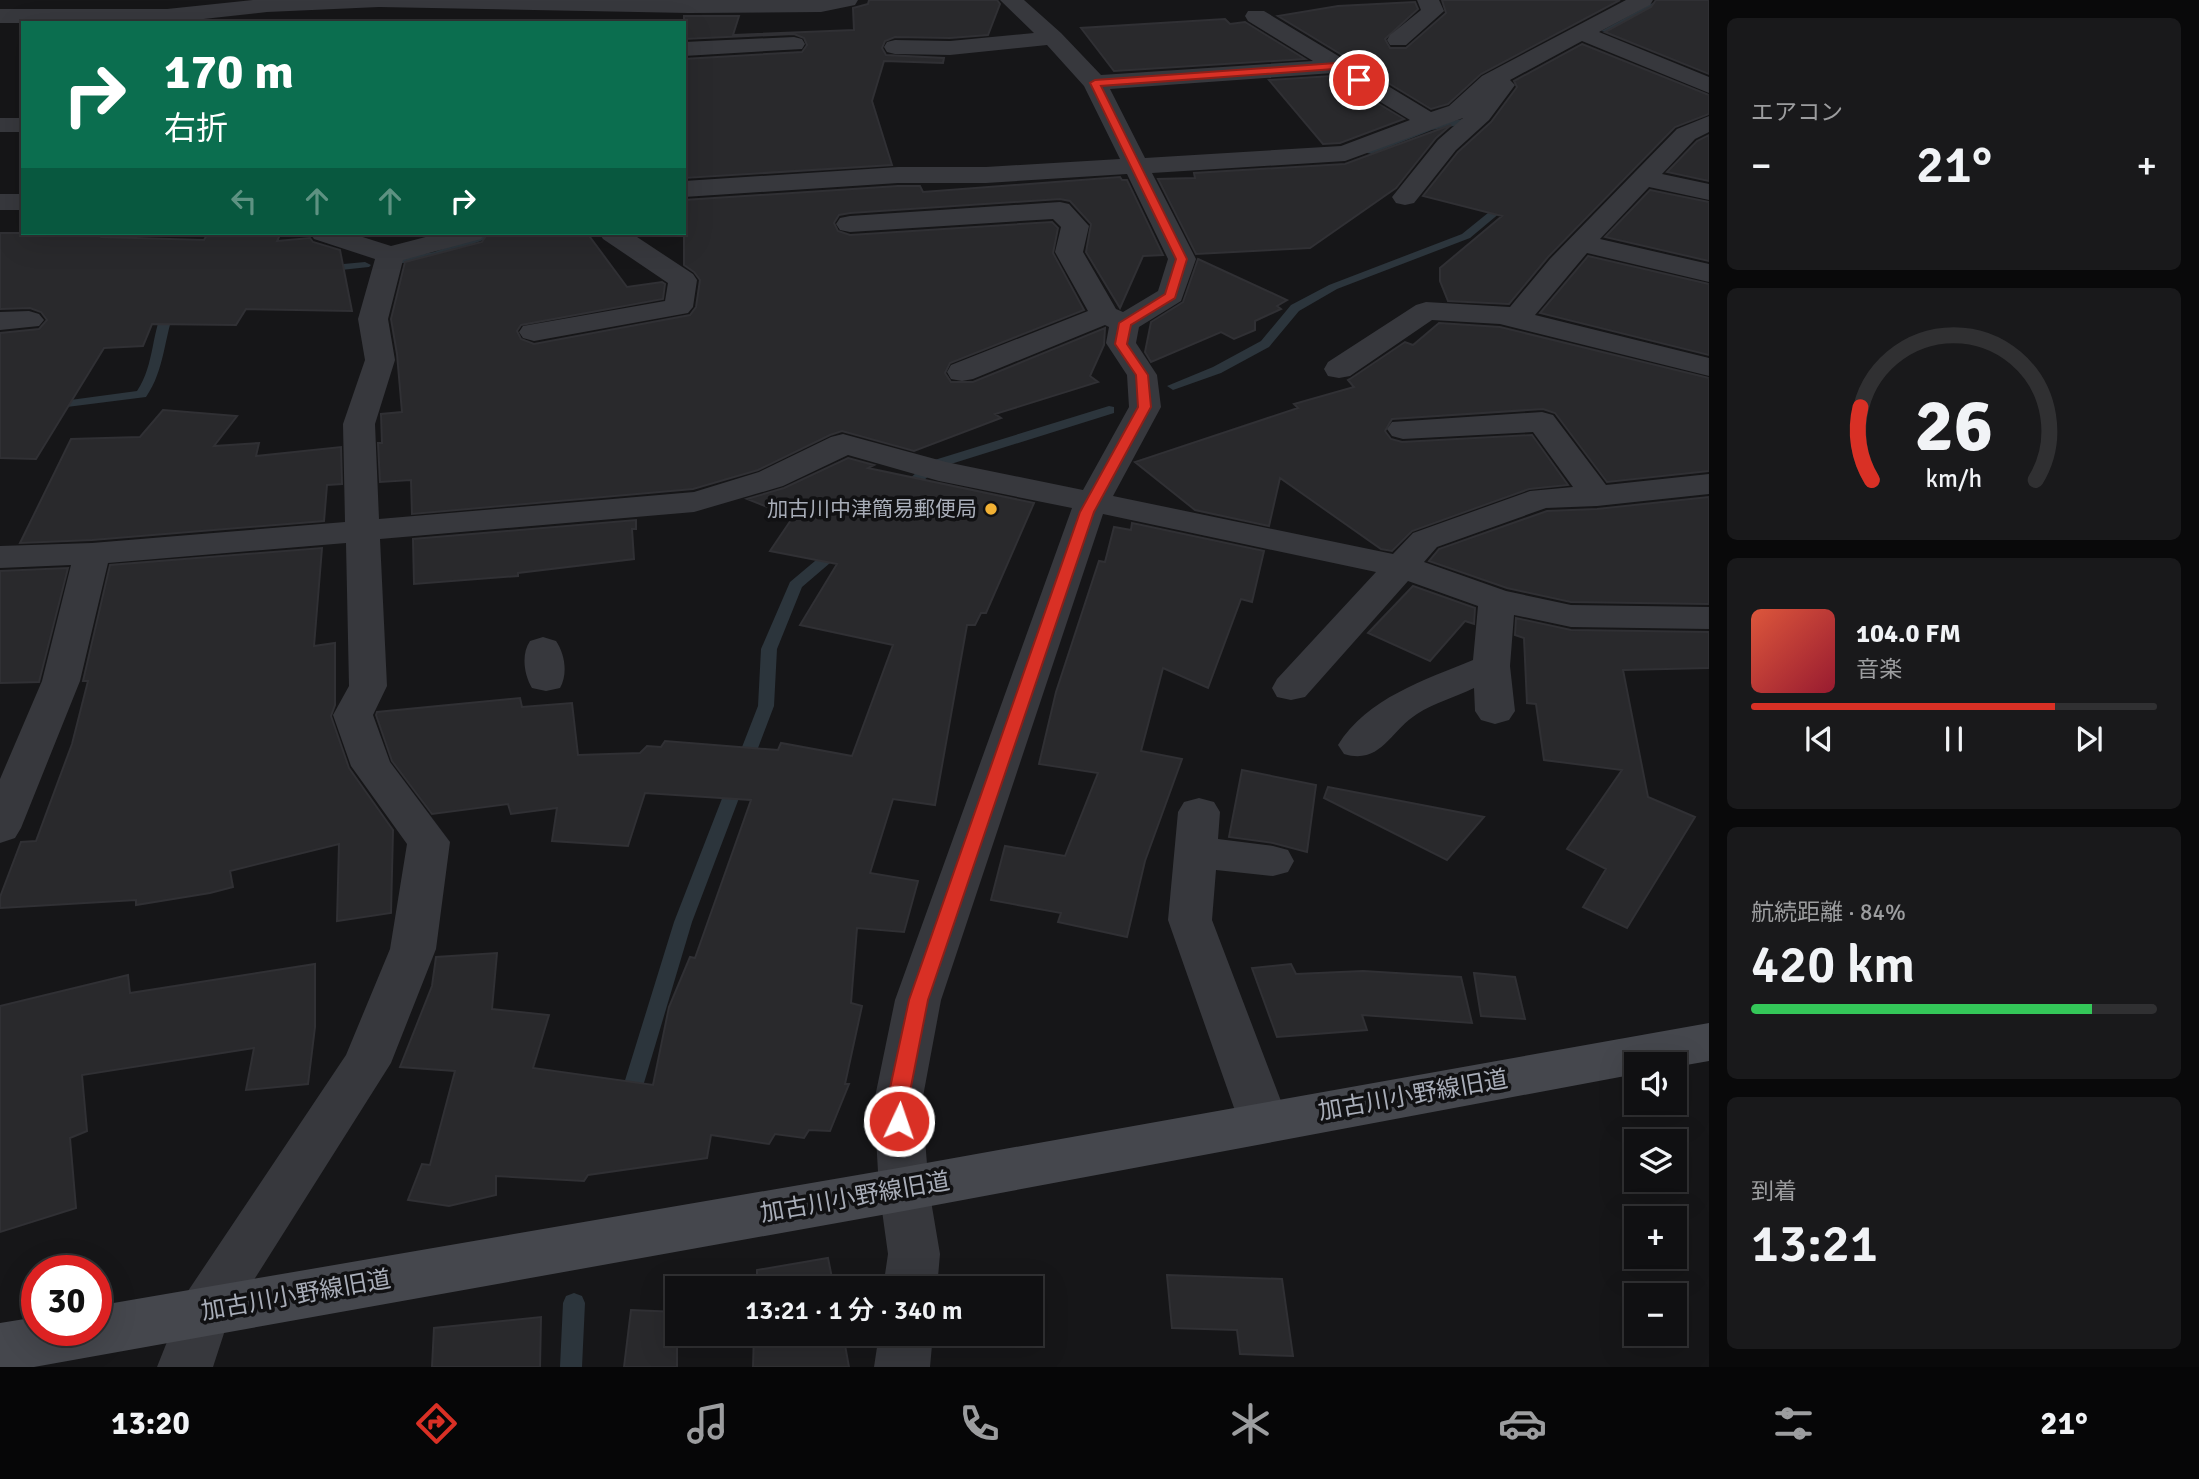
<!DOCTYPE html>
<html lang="ja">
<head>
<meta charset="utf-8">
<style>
	:root { --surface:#101012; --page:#19191b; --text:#f1f3f6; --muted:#9c9d9f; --line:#303032; --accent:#d93025 }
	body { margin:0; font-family:Signika,"Noto Sans JP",sans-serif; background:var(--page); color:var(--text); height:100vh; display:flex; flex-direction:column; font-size:26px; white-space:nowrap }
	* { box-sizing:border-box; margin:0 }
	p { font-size:23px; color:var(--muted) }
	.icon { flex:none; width:38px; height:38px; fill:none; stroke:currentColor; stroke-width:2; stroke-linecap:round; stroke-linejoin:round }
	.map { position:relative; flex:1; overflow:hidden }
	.panel { display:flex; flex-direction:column; gap:18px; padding:18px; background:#09090a; width:490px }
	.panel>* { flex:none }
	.top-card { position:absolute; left:21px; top:21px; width:665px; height:214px; border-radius:0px; box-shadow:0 7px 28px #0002,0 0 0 2px var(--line); background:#0b6e4f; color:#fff; overflow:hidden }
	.fabs { position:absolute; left:1624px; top:1052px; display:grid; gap:14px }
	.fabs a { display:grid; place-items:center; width:63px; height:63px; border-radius:0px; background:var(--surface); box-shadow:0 7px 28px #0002,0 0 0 2px var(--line); font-size:35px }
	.speed { position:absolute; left:21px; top:1255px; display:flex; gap:14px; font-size:35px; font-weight:700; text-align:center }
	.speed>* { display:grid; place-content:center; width:91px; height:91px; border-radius:50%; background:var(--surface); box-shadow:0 7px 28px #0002,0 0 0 2px var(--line); line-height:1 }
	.speed .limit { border:10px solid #d22; background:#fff; color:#111 }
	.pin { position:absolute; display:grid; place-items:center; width:60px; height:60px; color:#fff; margin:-30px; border:4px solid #fff; border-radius:50%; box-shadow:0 2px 7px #0007 }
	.me { position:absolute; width:77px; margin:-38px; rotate:3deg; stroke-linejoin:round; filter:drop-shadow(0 0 5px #0008) }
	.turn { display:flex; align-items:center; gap:24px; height:147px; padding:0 28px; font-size:32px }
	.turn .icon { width:91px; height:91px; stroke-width:2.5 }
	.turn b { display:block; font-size:49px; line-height:60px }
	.lanes { display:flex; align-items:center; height:66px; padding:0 28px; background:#0003; justify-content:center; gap:35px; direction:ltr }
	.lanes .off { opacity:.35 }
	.big { font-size:52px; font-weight:600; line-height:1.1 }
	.panel .tile { flex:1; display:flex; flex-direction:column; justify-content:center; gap:10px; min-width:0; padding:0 24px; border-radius:10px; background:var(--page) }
	.panel .dial { align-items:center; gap:0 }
	.dial svg { height:182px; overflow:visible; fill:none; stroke:var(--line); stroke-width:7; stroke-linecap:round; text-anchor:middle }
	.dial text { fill:var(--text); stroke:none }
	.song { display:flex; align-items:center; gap:21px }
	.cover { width:84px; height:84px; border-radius:10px; background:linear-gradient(135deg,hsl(10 70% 55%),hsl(350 70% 35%)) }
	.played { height:7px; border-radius:4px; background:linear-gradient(90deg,var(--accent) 75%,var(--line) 75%) }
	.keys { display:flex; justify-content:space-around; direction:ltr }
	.heat { display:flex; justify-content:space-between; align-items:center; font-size:38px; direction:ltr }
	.charge { height:10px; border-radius:5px; background:linear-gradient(90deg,#34c759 84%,var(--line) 0) }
	.trip { position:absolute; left:665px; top:1276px; width:378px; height:70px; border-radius:0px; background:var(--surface); box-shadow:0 7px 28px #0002,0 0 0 2px var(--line); font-weight:600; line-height:70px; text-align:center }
	.dock { display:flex; height:112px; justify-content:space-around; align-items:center; background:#060607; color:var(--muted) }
	.dock .icon { width:49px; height:49px }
	.dock .active { color:var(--accent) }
	.dock b { font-size:32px; color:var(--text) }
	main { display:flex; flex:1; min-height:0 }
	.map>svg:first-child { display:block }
</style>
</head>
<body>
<main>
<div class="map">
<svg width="1709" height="1367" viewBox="0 0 1709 1367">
	<rect width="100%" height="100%" fill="#161618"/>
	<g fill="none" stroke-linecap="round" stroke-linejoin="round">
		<path fill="#2c353c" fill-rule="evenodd" d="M1658 0H1669L1609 33 1601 31Z
			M1471 107 1480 109 1470 123 1432 130 1372 154 1363 152 1426 125 1463 119Z
			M1504 200 1513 202 1470 238 1337 289 1299 311 1269 347 1221 373 1173 390 1167 386 1213 367 1261 341 1291 305 1329 285 1462 234Z
			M485 233H501L440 257 397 264 391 261 397 258 434 252Z
			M365 262 371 265 369 267 322 272 316 269 322 266Z
			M170 302 176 306C164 336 165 370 146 397L43 410 42 407 48 403 137 391C155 365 151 330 166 303Z
			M1109 406 1114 407V413L938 468 908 494 903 495 896 491 928 462Z
			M839 544 844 545 846 548 844 551 802 587 777 649 774 706 692 922 638 1103 635 1109 628 1111 621 1109 618 1103 674 922 758 706 761 649 790 582 834 545Z
			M574 1293 582 1296 585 1303 582 1367H560L563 1303 566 1296Z"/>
	</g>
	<path fill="#29292c" stroke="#303034" stroke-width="2" d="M869 0H997L1000 4 988 35 950 38 895 37 885 41 882 48 886 55 944 58 943 63 884 61 872 101 892 165 684 178V59L802 52 807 45 804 38 794 34 684 39V16H739L733 35 854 30 853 8 868 4Z
		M1442 0H1620L1481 74 1448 104 1431 109 1278 16 1338 6 1415 2 1418 9 1385 39 1390 48H1406L1446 13Z
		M1656 0H1709V74L1605 32 1651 7Z
		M1225 19 1230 24 1245 22 1305 59 1114 71 1081 28Z
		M1582 44 1709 95V114L1675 127 1548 257 1509 304 1448 301 1440 281V268L1502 216 1423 196 1458 152 1491 122 1517 87 1514 81Z
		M1332 76 1404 119 1340 143 1323 144 1269 80Z
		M1451 125 1436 138 1396 188 1310 248 1196 254 1158 179 1195 178 1194 173 1345 164Z
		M1709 135V181L1667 172 1697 141Z
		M1120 177 1122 180H1127L1163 255 1143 256 1120 308 1086 252 1091 224 1070 201 1060 199 850 213 839 215 834 223 838 231 850 235 1052 222 1058 228 1053 253 1084 310 950 363 945 373 951 382H973L1105 328 1104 345 1090 376 1098 382 995 414 1001 418 914 451 842 431 830 435 758 470 693 489 412 514 411 480 380 482 378 443H382L381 414 402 412 397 354 391 319 405 262 482 242 488 233H587L627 287 662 282 665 284 663 299 521 325 517 331 521 339 534 344 690 315 696 307 700 280 694 272 684 265V200L898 186H920L923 192Z
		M1650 190 1709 202V261L1605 237Z
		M0 233H106L102 237 204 240 208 233H281L277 241 310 238 313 242 340 250 352 311 246 309 236 325 152 324 143 346 104 348 36 459 0 458V333L39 329 47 320 41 312 30 308 0 309Z
		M1588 256 1709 284V355L1540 313Z
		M1198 259 1287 300 1277 306 1281 309 1255 321V330L1234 339 1221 332 1151 362 1145 352 1151 322 1183 302Z
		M1439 323 1500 327 1709 378V471L1607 482 1555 413 1543 409 1392 419 1385 431 1391 439 1402 442 1532 435 1568 485 1529 489 1412 531 1392 551 1381 549 1280 478 1269 526 1195 510 1135 462 1298 408 1294 404 1354 387 1348 380 1350 379 1405 342 1413 345Z
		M163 410 237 416 214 446 259 443 256 456 341 447 342 484 327 485 324 521 92 540 20 543 71 439 140 437Z
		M848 458 874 465 868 468 1034 503 986 613H981L975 625H967L935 805 893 799 870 873 918 881 904 932 857 928 851 1003 862 1006 845 1084H849L830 1131 809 1130 804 1138 775 1134 769 1144 711 1135 707 1158 588 1175 584 1181 496 1176V1195L449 1206 408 1200 422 1164 430 1165 455 1071 400 1067 432 986 436 957 497 953 492 1009 549 1015 533 1068 653 1085 669 1007 690 957 695 958 751 800 645 793 628 846 552 841 557 808 511 814 508 804 432 814 392 761 376 715 377 712 520 698 522 707 572 703 578 755 640 753 647 746 661 747 665 741 778 750 781 743 852 756 893 645 800 625 837 564 770 551 793 517 747 499 784 488Z
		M1709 497V604L1571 602 1507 588 1429 561 1439 549 1547 511 1597 509Z
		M636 520V529H632L634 559 518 573V576L414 584 413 539Z
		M1132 523 1264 551 1252 602 1241 599 1208 688 1163 668 1141 751 1182 759 1145 861 1127 937 1058 922 1061 913 991 900 1005 846 1065 856 1098 773 1039 764 1056 692 1099 561 1105 562 1114 527 1131 530Z
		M322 548 314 646 335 643V705L331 716 349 768 393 830 391 913 337 921 339 844 230 871 233 887 210 893 136 905V900L0 908V897L21 842 36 841 72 744 88 681H83L110 565Z
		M68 568 39 682 0 683V571Z
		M1413 586 1475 608 1474 624 1465 621 1430 661 1368 633Z
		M1516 618 1571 630 1709 632V668L1623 670 1648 797 1695 817 1627 928 1583 907 1606 869 1567 849 1622 770 1544 760 1536 704 1527 703 1524 638 1515 635Z
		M1242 770 1316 785 1307 852 1273 843 1229 837Z
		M1328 787 1427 806 1484 817 1447 860 1324 798Z
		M315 964V1027L308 1084 246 1090 254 1048 82 1075 87 1131 70 1138 76 1208 0 1232V1006L128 975 130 993Z
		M1291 964 1296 974 1363 971 1461 977 1472 1023 1362 1015 1367 1030 1277 1037 1252 968Z
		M1474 973 1515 977 1525 1019 1481 1016Z
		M828 1258 834 1288H757V1270Z
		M1167 1275 1282 1279 1293 1356 1240 1354 1237 1330 1172 1328Z
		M631 1310 677 1312V1367H624Z
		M541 1317 540 1367H432L434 1328Z
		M754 1334H843L849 1367H753Z"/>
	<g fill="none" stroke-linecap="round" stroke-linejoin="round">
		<path fill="#37383d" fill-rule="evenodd" d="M253 0H858L855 5 821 12 689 13 379 7 267 12 167 23H0V9H167Z
			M1000 0H1024L1061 33 1101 75 1313 61 1248 21 1245 16 1248 11H1264L1431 112 1449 106 1482 76 1626 0H1653L1650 5 1599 32 1709 77V93L1582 41 1510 80 1515 85 1489 120 1456 150 1414 203 1405 205 1396 203 1392 197 1438 140 1463 118 1345 161 1152 173 1196 259 1181 301 1139 327 1136 343 1157 375 1161 407 1113 496 1393 554 1413 533 1530 491 1573 487 1533 432 1403 439 1392 436 1387 429 1392 422 1542 412 1553 415 1606 485 1709 474V494L1597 506 1546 508 1437 547 1424 562 1506 591 1571 605 1709 607V629L1571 627 1514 615 1510 666 1515 711 1509 720 1495 724 1481 720 1475 711 1474 688C1456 697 1434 703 1417 714 1390 731 1381 765 1344 754L1338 745C1367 698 1425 680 1473 660L1478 606 1408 581 1305 697 1291 700 1277 697 1272 688 1277 679 1376 572 1103 514 941 1000 922 1102 929 1189 940 1254 937 1288H883L888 1254 879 1189 874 1102 895 1000 1072 508 939 481 848 455 783 486 694 512 380 539 387 686 373 715 390 762 450 842 436 949 391 1063 228 1321 213 1367H157L186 1294 346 1055 390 949 407 844 351 766 333 715 349 686 346 543 108 563 80 681 21 828 15 838 0 843V779L42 681 71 565 0 568V546L92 543 345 522 343 424 365 360 358 319 375 259 314 239 310 233H350L391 246 441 233H485L481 239 403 260 388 319 395 360 375 424 379 519 694 492 759 472 831 437 843 434 946 462 1083 490 1129 407 1127 375 1106 343 1109 327 1105 325 973 379 962 381 951 379 947 372 951 365 1088 311 1055 252 1061 227 1053 219 850 232 840 230 836 224 840 218 850 216 1060 202 1069 204 1089 226 1083 252 1116 309 1123 312 1158 291 1168 259 1127 174 986 183H898L684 197V181L898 167H986L1120 159 1084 86 1047 45 950 55 895 54 887 52 884 47 887 42 895 40 950 41 1034 33ZM1333 73 1410 120 1341 146 1145 158 1110 89Z
			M1417 0H1439L1444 11 1406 45H1390L1387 40 1390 35 1421 10Z
			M794 37 802 39 805 44 802 49 684 56V42Z
			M1709 116V132L1695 139 1662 174 1709 184V200L1649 187 1600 239 1709 264V282L1587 253 1535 315 1709 358V376L1500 324 1432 320 1350 376 1339 378 1328 376 1324 369 1328 362 1416 305 1426 302 1510 307 1550 259 1677 129Z
			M0 118H23V132H0Z
			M0 194H23V210H0Z
			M599 233H631L693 274 697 280 693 307 688 313 534 341 523 338 519 332 523 326 665 301 668 283 603 239Z
			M29 311 39 314 44 320 39 326 0 330V312Z
			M543 637 556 641C565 654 568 674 560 688L546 691 532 688C524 675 521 654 530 641Z
			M1199 798 1214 802 1220 812 1218 839 1273 846 1288 850 1294 861 1288 872 1273 876 1216 870 1212 920 1289 1122 1281 1136 1264 1142 1247 1136 1239 1122 1168 920 1178 812 1184 802Z
			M879 1334H933L930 1367H874Z"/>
		<path fill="#45474d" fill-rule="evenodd" d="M1709 1023V1061L1675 1067V1064H1636V1074L904 1211 34 1367H0V1323L37 1317V1330H96V1306L904 1167Z"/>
	</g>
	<path fill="#d93025" stroke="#8d1f18" stroke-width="2" d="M1336 63 1364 80 1356 82 1334 69 1101 86 1187 259 1175 298 1131 325 1127 344 1148 375 1151 407 1094 512 928 1000 908 1102 909 1121 906 1127 899 1130 892 1127 887 1102 909 1000 1080 512 1138 407 1136 375 1115 344 1119 323 1165 294 1176 259 1090 83 1095 80Z"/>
	<circle fill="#f2b134" stroke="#111113" stroke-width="2.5" cx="991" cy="509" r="7"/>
	<g text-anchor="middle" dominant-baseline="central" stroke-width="7" stroke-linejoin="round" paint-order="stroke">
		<g font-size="21" fill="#a8adb8" stroke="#111113" text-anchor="end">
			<text x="977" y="509">加古川中津簡易郵便局</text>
		</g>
		<g font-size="24" fill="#a8adb8" stroke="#111113">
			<text transform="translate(1413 1095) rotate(-10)">加古川小野線旧道</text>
			<text transform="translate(855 1197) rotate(-10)">加古川小野線旧道</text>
			<text transform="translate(296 1295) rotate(-10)">加古川小野線旧道</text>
		</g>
	</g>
</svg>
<div class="fabs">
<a><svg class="icon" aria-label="sound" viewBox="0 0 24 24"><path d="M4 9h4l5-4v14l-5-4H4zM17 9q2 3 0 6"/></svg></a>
<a><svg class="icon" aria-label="layers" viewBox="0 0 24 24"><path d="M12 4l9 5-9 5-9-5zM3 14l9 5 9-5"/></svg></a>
<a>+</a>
<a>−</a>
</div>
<div class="speed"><div class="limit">30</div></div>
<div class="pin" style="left:1359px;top:80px;background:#d93025"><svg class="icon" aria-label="arrive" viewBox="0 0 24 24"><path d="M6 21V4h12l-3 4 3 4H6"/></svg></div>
<svg class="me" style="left:899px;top:1121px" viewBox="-20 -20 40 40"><circle r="17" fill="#d93025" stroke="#fff" stroke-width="3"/><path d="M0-11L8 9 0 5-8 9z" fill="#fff"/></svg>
<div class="trip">13:21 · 1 分 · 340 m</div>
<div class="top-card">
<div class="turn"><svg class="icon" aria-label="right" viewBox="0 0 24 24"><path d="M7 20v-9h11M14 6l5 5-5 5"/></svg><div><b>170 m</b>右折</div></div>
<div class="lanes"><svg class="icon off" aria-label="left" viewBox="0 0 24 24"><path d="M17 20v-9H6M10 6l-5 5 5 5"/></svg><svg class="icon off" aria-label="ahead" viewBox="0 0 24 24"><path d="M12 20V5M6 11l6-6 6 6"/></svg><svg class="icon off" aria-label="ahead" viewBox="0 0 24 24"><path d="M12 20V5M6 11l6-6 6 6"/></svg><svg class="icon" aria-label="right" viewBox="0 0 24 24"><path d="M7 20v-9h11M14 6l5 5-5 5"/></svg></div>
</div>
</div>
<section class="panel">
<div class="tile"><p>エアコン</p>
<div class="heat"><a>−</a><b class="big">21°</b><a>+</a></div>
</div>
<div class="tile dial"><svg viewBox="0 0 100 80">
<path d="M14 69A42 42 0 1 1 86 69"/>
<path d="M14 69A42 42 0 0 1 9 37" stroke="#d93025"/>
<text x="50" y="56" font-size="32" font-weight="700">26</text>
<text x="50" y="72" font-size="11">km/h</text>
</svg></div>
<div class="tile">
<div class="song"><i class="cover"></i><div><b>104.0 FM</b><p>音楽</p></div></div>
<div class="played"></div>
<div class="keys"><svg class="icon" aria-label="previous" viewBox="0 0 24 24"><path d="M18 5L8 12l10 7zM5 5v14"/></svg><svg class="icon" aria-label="pause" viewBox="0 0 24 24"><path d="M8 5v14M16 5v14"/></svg><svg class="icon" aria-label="next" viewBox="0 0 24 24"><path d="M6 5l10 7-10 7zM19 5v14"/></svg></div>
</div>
<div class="tile"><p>航続距離 · 84%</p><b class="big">420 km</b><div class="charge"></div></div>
<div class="tile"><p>到着</p><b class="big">13:21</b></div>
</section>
</main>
<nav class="dock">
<b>13:20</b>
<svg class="icon active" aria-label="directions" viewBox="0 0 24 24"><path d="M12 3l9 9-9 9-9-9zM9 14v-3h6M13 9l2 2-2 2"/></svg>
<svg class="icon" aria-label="music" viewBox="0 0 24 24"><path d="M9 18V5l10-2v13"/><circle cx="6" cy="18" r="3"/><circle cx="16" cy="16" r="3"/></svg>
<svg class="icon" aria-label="phone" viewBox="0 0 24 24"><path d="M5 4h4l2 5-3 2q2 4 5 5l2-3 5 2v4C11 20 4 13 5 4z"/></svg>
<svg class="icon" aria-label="climate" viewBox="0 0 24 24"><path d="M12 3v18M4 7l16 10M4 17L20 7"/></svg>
<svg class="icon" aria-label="car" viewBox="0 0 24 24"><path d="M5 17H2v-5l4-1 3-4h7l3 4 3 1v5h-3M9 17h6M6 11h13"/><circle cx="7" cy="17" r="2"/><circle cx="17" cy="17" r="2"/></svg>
<svg class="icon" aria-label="filters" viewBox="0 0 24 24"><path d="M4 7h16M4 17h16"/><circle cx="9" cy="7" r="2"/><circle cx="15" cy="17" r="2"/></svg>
<b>21°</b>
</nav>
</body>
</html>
